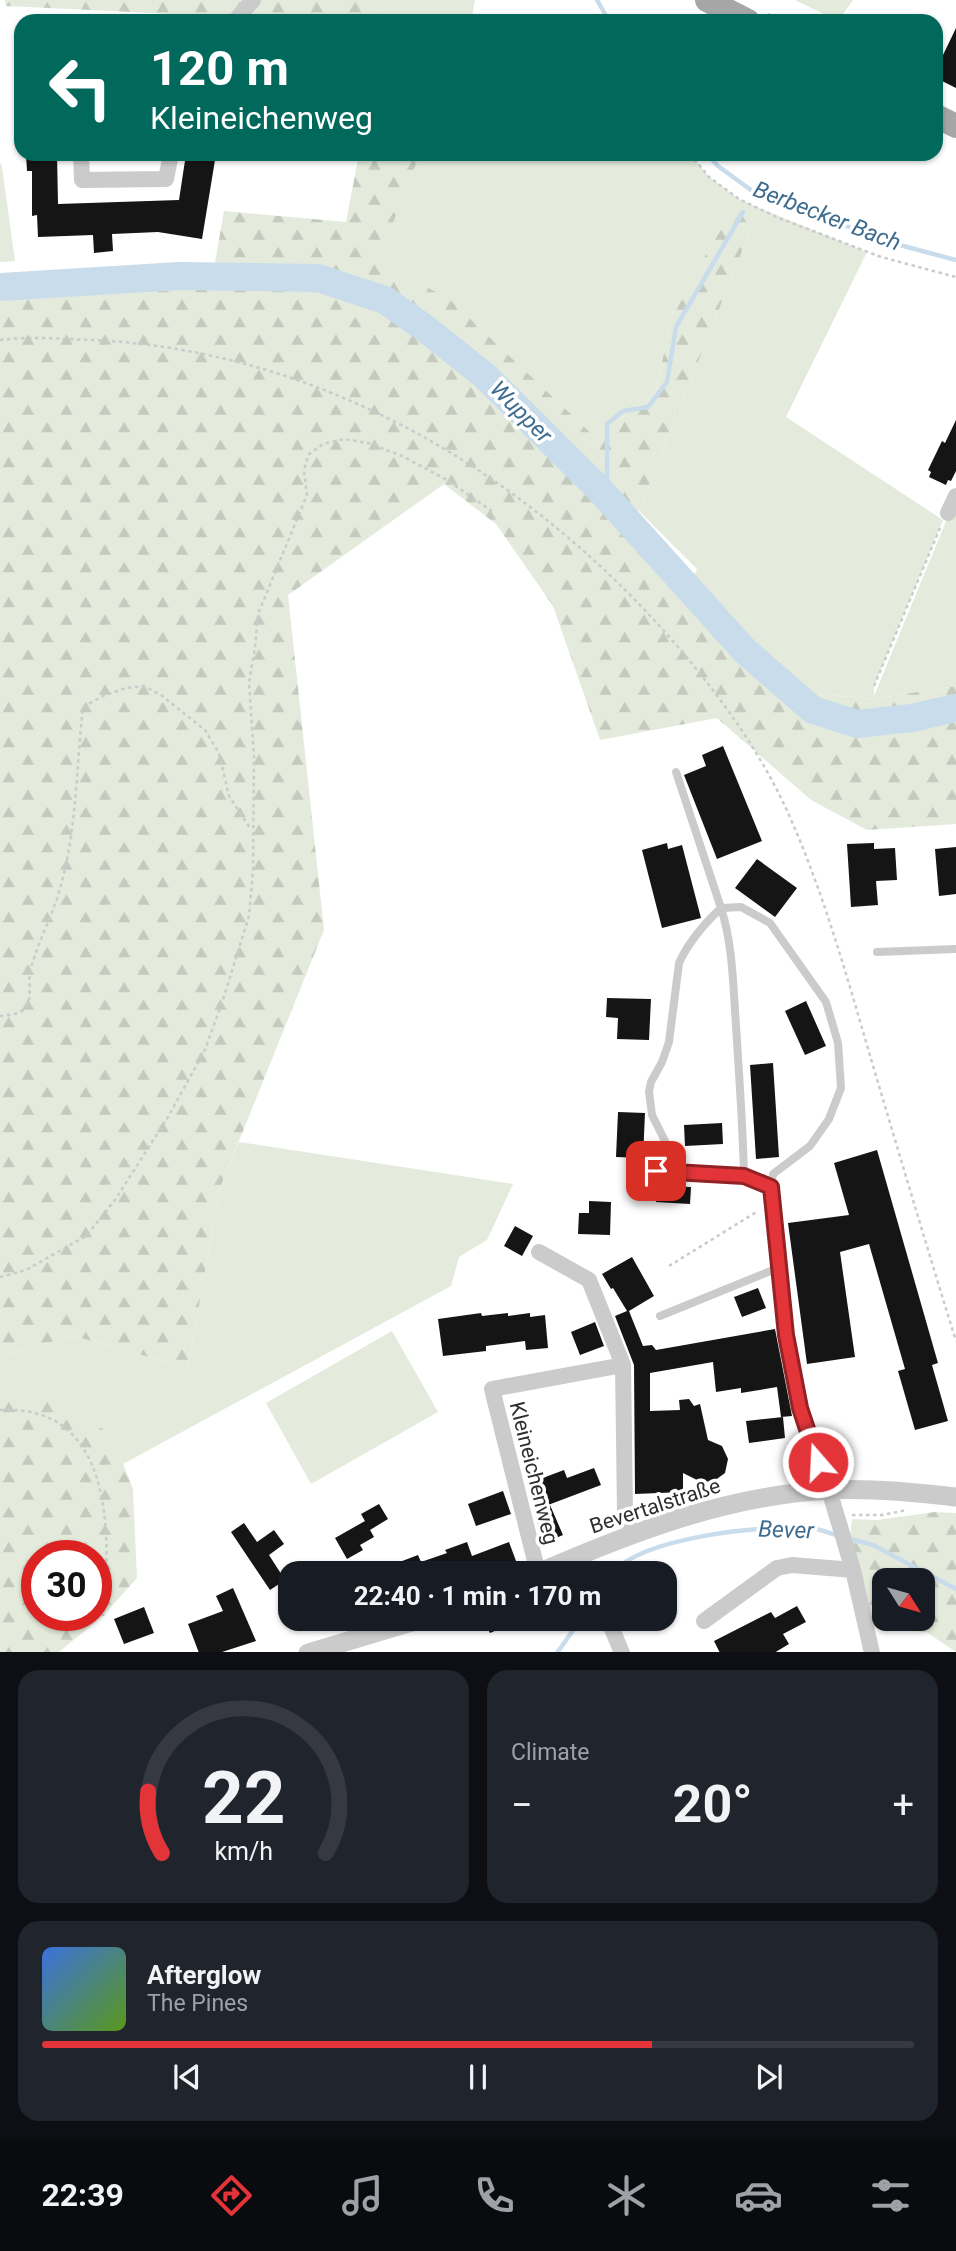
<!DOCTYPE html>
<html lang="en">
<head>
<meta charset="utf-8">
<style>
	:root { --surface:#171b24; --page:#20242c; --text:#f1f3f6; --muted:#9ea1a6; --line:#363941; --accent:#e23439 }
	body { margin:0; font-family:Roboto,sans-serif; background:var(--page); color:var(--text); height:100vh; display:flex; flex-direction:column; font-size:26px; white-space:nowrap }
	* { box-sizing:border-box; margin:0 }
	p { font-size:23px; color:var(--muted) }
	.icon { flex:none; width:38px; height:38px; fill:none; stroke:currentColor; stroke-width:2; stroke-linecap:round; stroke-linejoin:round }
	.map { position:relative; height:1652px; overflow:hidden }
	.drawer { display:flex; flex-direction:column; gap:18px; padding:18px; background:#0d0f14; flex:1 }
	.drawer>* { flex:none }
	.hud { position:absolute; left:14px; top:14px; width:929px; height:147px; border-radius:21px; box-shadow:0 2px 5px #0004; background:#00695c; color:#fff; overflow:hidden }
	.needle { width:46px; rotate:127deg }
	.buttons { position:absolute; left:872px; top:1568px; display:grid; gap:14px }
	.buttons a { display:grid; place-items:center; width:63px; height:63px; border-radius:14px; background:var(--surface); box-shadow:0 2px 5px #0004; font-size:35px }
	.speed { position:absolute; left:21px; top:1540px; display:flex; gap:14px; font-size:35px; font-weight:700; text-align:center }
	.speed>* { display:grid; place-content:center; width:91px; height:91px; border-radius:50%; background:var(--surface); box-shadow:0 2px 5px #0004; line-height:1 }
	.speed .limit { border:10px solid #d22; background:#fff; color:#111 }
	.pin { position:absolute; display:grid; place-items:center; width:60px; height:60px; color:#fff; margin:-30px; border-radius:14px; box-shadow:0 4px 10px #0006 }
	.me { position:absolute; width:77px; margin:-38px; rotate:341deg; stroke-linejoin:round; filter:drop-shadow(0 0 5px #0008) }
	.turn { display:flex; align-items:center; gap:24px; height:147px; padding:0 21px; font-size:32px }
	.turn .icon { width:91px; height:91px; stroke-width:2.5 }
	.turn b { display:block; font-size:49px; line-height:60px }
	.big { font-size:52px; font-weight:700; line-height:1.1 }
	.drawer .card { flex:1; display:flex; flex-direction:column; justify-content:center; gap:10px; min-width:0; padding:0 24px; border-radius:21px; background:var(--page) }
	.drawer .dial { align-items:center; gap:0 }
	.dial svg { height:182px; overflow:visible; fill:none; stroke:var(--line); stroke-width:7; stroke-linecap:round; text-anchor:middle }
	.dial text { fill:var(--text); stroke:none }
	.song { display:flex; align-items:center; gap:21px }
	.cover { width:84px; height:84px; border-radius:10px; background:linear-gradient(135deg,hsl(220 70% 55%),hsl(90 70% 35%)) }
	.played { height:7px; border-radius:4px; background:linear-gradient(90deg,var(--accent) 70%,var(--line) 70%) }
	.keys { display:flex; justify-content:space-around; direction:ltr }
	.heat { display:flex; justify-content:space-between; align-items:center; font-size:38px; direction:ltr }
	.drawer .tiles { flex:1; display:grid; gap:18px; grid-template-columns:1fr 1fr }
	.card:last-child { grid-column:span 2 }
	.trip { position:absolute; left:278px; top:1561px; width:399px; height:70px; border-radius:21px; background:var(--surface); box-shadow:0 2px 5px #0004; font-weight:700; line-height:70px; text-align:center }
	.tabs { display:flex; height:112px; justify-content:space-around; align-items:center; background:#090b0e; color:var(--muted) }
	.tabs .icon { width:49px; height:49px }
	.tabs .current { color:var(--accent) }
	.tabs b { font-size:32px; color:var(--text) }
	.map>svg:first-child { display:block }
</style>
</head>
<body>
<div class="map">
<svg width="956" height="1653" viewBox="0 0 956 1653">
	<defs>
		<pattern id="forest-firs" width="22" height="20" patternUnits="userSpaceOnUse" patternTransform="scale(1.75)"><rect width="22" height="20" fill="#e4ebdc"/><path d="M5 1l3.5 6h-7zM16 11l3.5 6h-7z" fill="#c4cabd"/></pattern>
	</defs>
	<rect width="100%" height="100%" fill="#fff"/>
	<path fill="#e4ebdc" d="M375 0H475L471 21H390Z
		M795 0H853L838 21Z
		M420 154H690L709 177 739 199 673 310 655 395 594 436 449 300 377 261Z
		M0 162 2 167 15 261 0 262Z
		M759 208 867 252 786 417 943 520 874 686V696L956 497V686L873 699 807 693 690 582 697 569 639 511Z
		M239 1142 513 1184 487 1240 459 1257 451 1286 123 1464 111 1434 10 1393 0 1396V1356L74 1336 188 1368 220 1188Z
		M392 1331 438 1412 311 1484 266 1403Z"/>
	<path fill="url(#forest-firs)" fill-rule="evenodd" d="M5 0H375L390 21H248L238 17 6 6Z
		M359 154H420L378 261 449 299 594 436 655 395 673 310 739 199 759 208 639 511 610 506 487 393 537 446 690 582 807 693 873 699 956 686V824L867 830 811 800 717 718 600 740 553 606 496 524 444 484 288 595 324 930 220 1188 188 1368 74 1336 0 1356V291L132 281 211 285 224 211 346 222Z
		M10 1393 52 1400 111 1434 133 1489 137 1578 103 1616 59 1652H0V1396ZM37 1556H96V1615H37Z
		M935 1512 956 1513V1652L926 1632 865 1627 848 1555 852 1519 877 1520ZM884 1580H922V1619H884Z"/>
	<g fill="none" stroke-linecap="round" stroke-linejoin="round">
		<path stroke="#c9dceb" stroke-width="4.5" d="M597 0 609 21
			M707 154 718 166 755 193 896 244 956 260
			M599 489 607 481V424L623 411 648 407 667 382 676 327 743 212
			M847 1538 873 1545 956 1589
			M612 1573C644 1537 761 1525 808 1528 818 1528 829 1533 839 1536
			M557 1653 581 1619"/>
		<path stroke="#c9dceb" stroke-width="28" d="M0 287 179 276 318 278 385 300 426 329 485 376 599 489 745 651 813 710 857 724 912 718 956 708"/>
	</g>
	<path fill="#151515" d="M956 28V88L936 78V51L943 55Z
		M26 154H57L58 204 179 200 186 154H216L202 239 158 232 112 234 113 251 94 253 93 235 38 237 37 215 32 216V171H27Z
		M956 420V471L951 481 948 480 946 485 929 477 931 472 928 470 942 441 945 443Z
		M723 746 762 841 717 859 684 775 706 766 702 755Z
		M667 843 668 849 682 845 701 918 662 928 642 850Z
		M874 843V849L895 848 897 880 876 881 878 905 851 907 847 844Z
		M956 847V894L939 896 935 849Z
		M757 859 797 888 775 917 735 888Z
		M607 998 651 999 649 1040 617 1039 618 1018 606 1017Z
		M806 1001 826 1046 805 1055 785 1011Z
		M773 1063 779 1157 756 1159 750 1065Z
		M618 1112 645 1113 643 1158 616 1157Z
		M722 1123 723 1144 685 1146 684 1125Z
		M877 1150 938 1363 932 1365 948 1421 915 1430 898 1371 905 1369 869 1244 840 1252 855 1357 807 1364 788 1223 849 1215 834 1163Z
		M656 1186 691 1187 690 1204 656 1202Z
		M589 1201 611 1202 610 1235 578 1234 579 1213H589Z
		M515 1226 533 1236 522 1256 504 1246Z
		M632 1257 654 1296 629 1311 643 1346 652 1345 656 1350 775 1329 792 1416 781 1417 777 1387 741 1393V1388L716 1392 713 1362 650 1373V1411L680 1410 679 1400 689 1399 694 1406 700 1404 708 1440 722 1446 728 1459 725 1473 714 1481 701 1482 683 1473V1492L635 1494 634 1365 615 1316 627 1311 613 1288 611 1289 602 1274Z
		M758 1288 766 1308 742 1317 734 1297Z
		M481 1313 482 1316 508 1313V1316L530 1313V1317L545 1315 548 1348 526 1350 525 1341 486 1346V1351L443 1356 438 1319Z
		M595 1322 604 1346 580 1355 571 1332Z
		M783 1417 785 1438 749 1443 746 1421Z
		M594 1468 601 1485 548 1505 540 1479 564 1470 567 1478Z
		M503 1491 511 1514 476 1526 468 1504Z
		M379 1504 388 1519 370 1530 361 1514Z
		M550 1505 563 1535 544 1543 534 1512Z
		M365 1521 374 1537 360 1545 363 1550 347 1559 335 1538Z
		M244 1523 257 1542 274 1530 284 1544 269 1555 285 1580 270 1590 231 1532Z
		M467 1542 472 1556 509 1542 516 1561 484 1573H396L399 1570 397 1563 418 1555 421 1562 447 1553 445 1550Z
		M233 1588 256 1641 219 1653H199L188 1624 223 1611 216 1596Z
		M797 1606 806 1622 783 1634 789 1644 774 1653H720L714 1641 771 1612 775 1618Z
		M144 1607 154 1633 124 1644 114 1619Z
		M483 1619H523L490 1633Z"/>
	<g fill="none" stroke-linecap="round" stroke-linejoin="round">
		<path stroke="#cbcbcb" stroke-width="2.5" stroke-dasharray="3.5 3.5" stroke-linecap="butt" d="M768 14 780 21
			M690 154 709 177 739 199 779 218 881 257 956 277
			M0 340C30 336 61 339 92 340 315 350 517 467 664 631 713 686 759 748 789 815 825 896 849 984 874 1069 901 1160 928 1251 956 1341
			M874 686 940 528
			M0 1016C8 1015 19 1015 25 1008 33 998 28 983 30 972 37 944 51 919 59 892 77 832 76 768 83 707L103 696 126 688 144 686 161 695 205 730 219 753 229 796 250 828
			M669 1266 758 1211
			M0 1277 26 1270 86 1236 115 1200 168 1117 204 1052 221 1006 249 916 253 871 254 756 249 682 255 648 258 614 307 495 304 471 308 455 323 444 344 439 368 443 402 456 447 480 492 511
			M0 1410C115 1404 111 1536 103 1616
			M852 1515H882L907 1510
			M439 1625 456 1619"/>
		<path stroke="#cbcbcb" stroke-width="8" d="M877 952 956 949
			M670 1172 666 1143 652 1115 649 1091 651 1082 662 1062 669 1042 679 963C689 941 704 924 721 908L676 772
			M744 1176C743 1126 739 1076 736 1025 733 986 733 945 721 908L741 907 770 923 826 1002 838 1043 841 1088 829 1119 810 1146 773 1174 771 1187
			M660 1316 778 1268"/>
		<path stroke="#cbcbcb" stroke-width="16" d="M235 21 253 0
			M81 154 82 180 166 179 171 154
			M948 513 956 496
			M656 1171 744 1176 771 1187 786 1335 800 1408 829 1490 853 1570 872 1653
			M623 1365 625 1511 632 1534
			M572 1558 582 1573
			M538 1573 492 1389 623 1365 589 1280 539 1252
			M608 1619 622 1653
			M704 1621 777 1568 792 1565 853 1570"/>
		<path stroke="#cbcbcb" stroke-width="19" d="M538 1573C632 1532 726 1496 828 1490 871 1488 914 1492 956 1497
			M308 1653 422 1619"/>
		<path stroke="#a6a6a6" stroke-width="24" d="M707 0 748 21
			M936 116 956 126"/>
	</g>
	<g fill="none" stroke-linecap="round" stroke-linejoin="round">
		<defs>
			<path id="route" d="M656 1171 744 1176 771 1187 786 1335 800 1408 818 1462"/>
		</defs>
		<use href="#route" stroke="#932225" stroke-width="18"/>
		<use href="#route" stroke="#e23439" stroke-width="12"/>
	</g>
	<g text-anchor="middle" dominant-baseline="central" stroke-width="7" stroke-linejoin="round" paint-order="stroke">
		<g font-size="21" fill="#2e2e2e" stroke="#fff">
			<text transform="translate(534 1473) rotate(76)">Kleineichenweg</text>
			<text transform="translate(655 1506) rotate(-18)">Bevertalstraße</text>
		</g>
		<g font-size="23" font-style="italic" fill="#3e6c8f" stroke="#fff">
			<text transform="translate(827 216) rotate(21)">Berbecker Bach</text>
			<text transform="translate(521 412) rotate(45)">Wupper</text>
			<text transform="translate(786 1530) rotate(2)">Bever</text>
		</g>
	</g>
</svg>
<div class="buttons">
<a><svg class="needle" viewBox="-14 -14 28 28"><path d="M0-13l5 13h-10z" fill="#e53935"/><path d="M0 13l5-13h-10z" fill="#9ea1a6"/></svg></a>
</div>
<div class="speed"><div class="limit">30</div></div>
<div class="pin" style="left:656px;top:1171px;background:#d93025"><svg class="icon" aria-label="arrive" viewBox="0 0 24 24"><path d="M6 21V4h12l-3 4 3 4H6"/></svg></div>
<svg class="me" style="left:818px;top:1462px" viewBox="-20 -20 40 40"><circle r="17" fill="#e23439" stroke="#fff" stroke-width="3"/><path d="M0-11L8 9 0 5-8 9z" fill="#fff"/></svg>
<div class="trip">22:40 · 1 min · 170 m</div>
<div class="hud">
<div class="turn"><svg class="icon" aria-label="left" viewBox="0 0 24 24"><path d="M17 20v-9H6M10 6l-5 5 5 5"/></svg><div><b>120 m</b>Kleineichenweg</div></div>
</div>
</div>
<section class="drawer">
<div class="tiles">
<div class="card dial"><svg viewBox="0 0 100 80">
<path d="M14 69A42 42 0 1 1 86 69"/>
<path d="M14 69A42 42 0 0 1 8 42" stroke="#e23439"/>
<text x="50" y="56" font-size="32" font-weight="700">22</text>
<text x="50" y="72" font-size="11">km/h</text>
</svg></div>
<div class="card"><p>Climate</p>
<div class="heat"><a>−</a><b class="big">20°</b><a>+</a></div>
</div>
<div class="card">
<div class="song"><i class="cover"></i><div><b>Afterglow</b><p>The Pines</p></div></div>
<div class="played"></div>
<div class="keys"><svg class="icon" aria-label="previous" viewBox="0 0 24 24"><path d="M18 5L8 12l10 7zM5 5v14"/></svg><svg class="icon" aria-label="pause" viewBox="0 0 24 24"><path d="M8 5v14M16 5v14"/></svg><svg class="icon" aria-label="next" viewBox="0 0 24 24"><path d="M6 5l10 7-10 7zM19 5v14"/></svg></div>
</div>
</div>
</section>
<nav class="tabs">
<b>22:39</b>
<svg class="icon current" aria-label="directions" viewBox="0 0 24 24"><path d="M12 3l9 9-9 9-9-9zM9 14v-3h6M13 9l2 2-2 2"/></svg>
<svg class="icon" aria-label="music" viewBox="0 0 24 24"><path d="M9 18V5l10-2v13"/><circle cx="6" cy="18" r="3"/><circle cx="16" cy="16" r="3"/></svg>
<svg class="icon" aria-label="phone" viewBox="0 0 24 24"><path d="M5 4h4l2 5-3 2q2 4 5 5l2-3 5 2v4C11 20 4 13 5 4z"/></svg>
<svg class="icon" aria-label="climate" viewBox="0 0 24 24"><path d="M12 3v18M4 7l16 10M4 17L20 7"/></svg>
<svg class="icon" aria-label="car" viewBox="0 0 24 24"><path d="M5 17H2v-5l4-1 3-4h7l3 4 3 1v5h-3M9 17h6M6 11h13"/><circle cx="7" cy="17" r="2"/><circle cx="17" cy="17" r="2"/></svg>
<svg class="icon" aria-label="filters" viewBox="0 0 24 24"><path d="M4 7h16M4 17h16"/><circle cx="9" cy="7" r="2"/><circle cx="15" cy="17" r="2"/></svg>
</nav>
</body>
</html>
